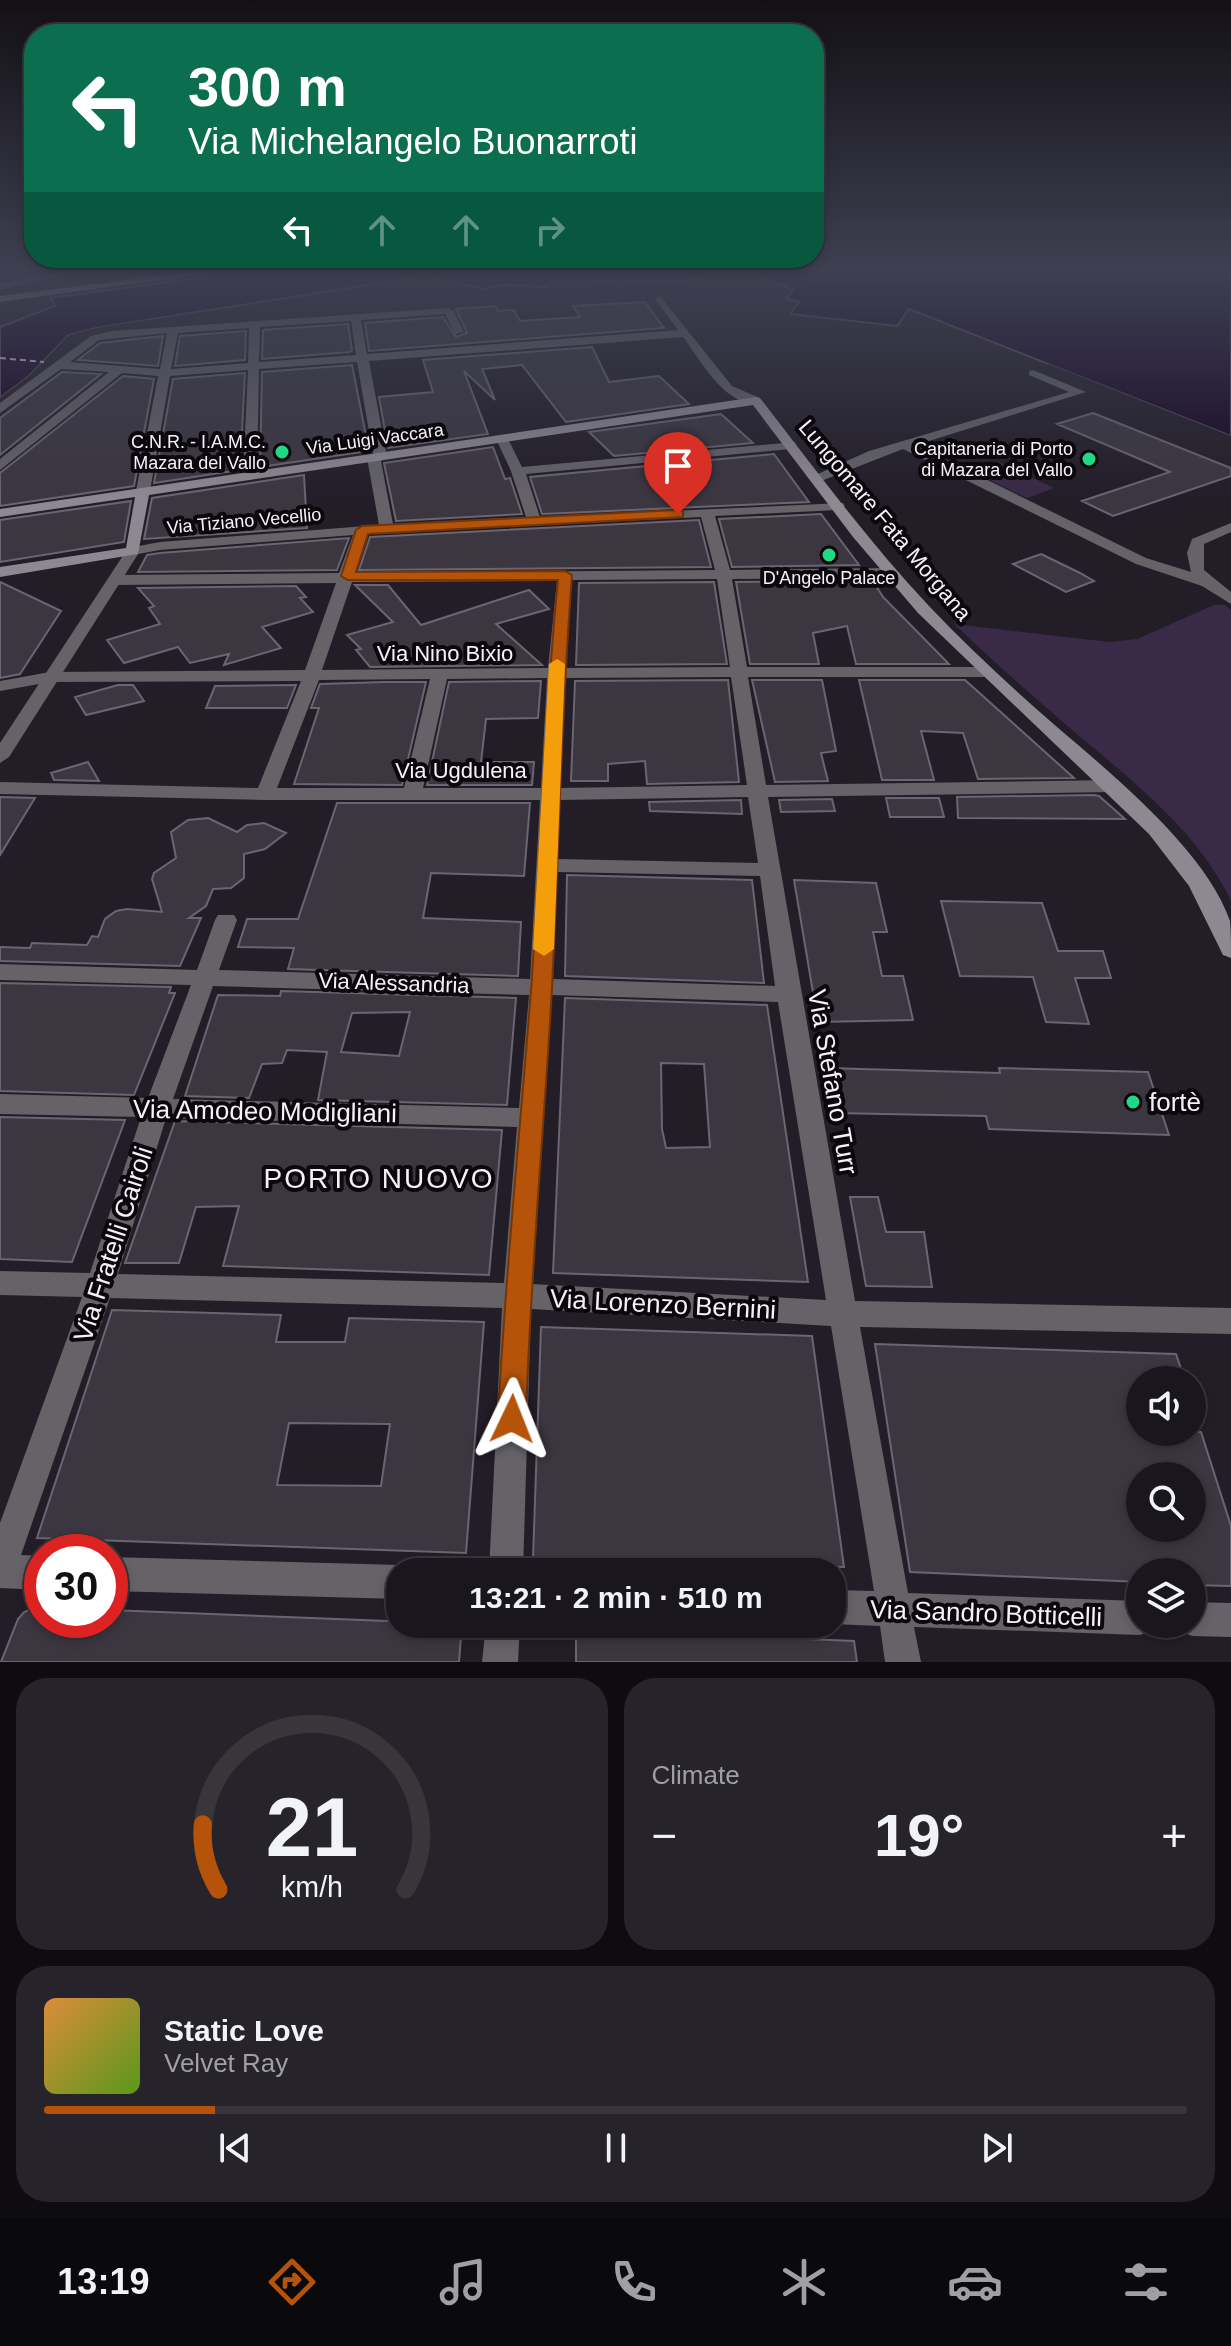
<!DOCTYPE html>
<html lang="en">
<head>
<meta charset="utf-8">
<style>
	:root { --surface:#1a161d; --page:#27232a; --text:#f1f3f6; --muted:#9f9fa4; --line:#38353b; --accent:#b45309 }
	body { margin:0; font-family:Arial,sans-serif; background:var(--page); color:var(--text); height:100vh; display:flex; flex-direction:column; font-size:30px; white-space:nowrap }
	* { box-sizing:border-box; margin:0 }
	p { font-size:26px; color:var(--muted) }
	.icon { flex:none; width:44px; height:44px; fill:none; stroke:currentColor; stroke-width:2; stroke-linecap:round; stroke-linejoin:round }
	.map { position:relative; height:1662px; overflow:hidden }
	.side { display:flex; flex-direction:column; gap:16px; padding:16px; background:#0e0c10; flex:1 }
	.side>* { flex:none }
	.guide { position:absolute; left:24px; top:24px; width:800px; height:244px; border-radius:32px; box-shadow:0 4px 12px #0003,0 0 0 2px var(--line); background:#0b6e4f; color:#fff; overflow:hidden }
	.tools { position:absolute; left:1126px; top:1366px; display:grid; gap:16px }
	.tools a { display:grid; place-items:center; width:80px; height:80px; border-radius:50%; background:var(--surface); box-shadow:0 4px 12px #0003,0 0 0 2px var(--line); font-size:40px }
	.speed { position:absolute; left:24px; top:1534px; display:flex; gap:16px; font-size:40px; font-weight:700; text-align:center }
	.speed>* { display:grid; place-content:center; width:104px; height:104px; border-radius:50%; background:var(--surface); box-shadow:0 4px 12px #0003,0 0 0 2px var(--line); line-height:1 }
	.speed .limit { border:12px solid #d22; background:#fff; color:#111 }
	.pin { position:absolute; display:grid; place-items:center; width:68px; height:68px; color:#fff; margin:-82px -34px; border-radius:50% 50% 50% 0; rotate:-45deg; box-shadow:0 0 8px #0007 }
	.pin .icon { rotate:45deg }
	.me { position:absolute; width:88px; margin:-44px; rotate:2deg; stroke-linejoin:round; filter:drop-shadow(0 0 6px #0008) }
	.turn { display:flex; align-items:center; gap:28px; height:168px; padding:0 32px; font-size:36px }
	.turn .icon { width:104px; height:104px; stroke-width:2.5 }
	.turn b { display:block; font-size:56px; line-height:68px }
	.lanes { display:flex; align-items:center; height:76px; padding:0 32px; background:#0003; justify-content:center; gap:40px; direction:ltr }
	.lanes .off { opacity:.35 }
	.big { font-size:60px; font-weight:800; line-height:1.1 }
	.side .card { flex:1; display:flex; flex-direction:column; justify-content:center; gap:12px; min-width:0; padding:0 28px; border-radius:32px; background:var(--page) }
	.side .dial { align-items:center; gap:0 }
	.dial svg { height:208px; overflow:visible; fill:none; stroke:var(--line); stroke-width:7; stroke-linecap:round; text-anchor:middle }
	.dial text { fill:var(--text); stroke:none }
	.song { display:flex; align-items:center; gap:24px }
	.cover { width:96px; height:96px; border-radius:12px; background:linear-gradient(135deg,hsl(30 70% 55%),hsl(90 70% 35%)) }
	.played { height:8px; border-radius:4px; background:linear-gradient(90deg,var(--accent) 15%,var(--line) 15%) }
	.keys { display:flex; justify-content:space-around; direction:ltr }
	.heat { display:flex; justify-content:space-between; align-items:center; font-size:44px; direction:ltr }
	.side .tiles { flex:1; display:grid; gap:16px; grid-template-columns:1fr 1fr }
	.card:last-child { grid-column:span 2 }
	.trip { position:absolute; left:386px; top:1558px; width:460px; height:80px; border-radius:32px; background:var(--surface); box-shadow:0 4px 12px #0003,0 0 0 2px var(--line); font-weight:800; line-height:80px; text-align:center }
	.tabs { display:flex; height:128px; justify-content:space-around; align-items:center; background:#0a090c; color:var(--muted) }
	.tabs .icon { width:56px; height:56px }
	.tabs .current { color:var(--accent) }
	.tabs b { font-size:36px; color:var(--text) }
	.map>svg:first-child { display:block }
</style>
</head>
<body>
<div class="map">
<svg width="1231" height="1662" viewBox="0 0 1231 1662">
	<rect width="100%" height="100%" fill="#221d27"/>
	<path fill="#392a47" d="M999 462 1054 488 1027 498 971 471Z
		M1214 605H1225L1231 610V901C1199 833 1134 782 1078 735 1036 699 994 662 954 624L1109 642 1137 639Z"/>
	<path fill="#180626" stroke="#5a4c65" stroke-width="2" d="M267 268H1231V436L909 309 897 326 790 314 799 302 786 299 793 290 742 269 683 281 553 282 544 287 503 285 484 289 425 276 96 328 69 335 29 376 0 398V327L55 306 51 298Z"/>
	<path fill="#221d27" d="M227 308 244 309 96 332 71 339 32 379 0 402V398L29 376 69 335 96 328Z
		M1049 364 1231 436V440L1043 366Z"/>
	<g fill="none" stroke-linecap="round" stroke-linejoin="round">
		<path stroke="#e6d3fb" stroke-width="2" stroke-dasharray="6 4" stroke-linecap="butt" d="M0 358 44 362"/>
	</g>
	<path fill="#3b3640" stroke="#6a6571" stroke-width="2" fill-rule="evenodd" d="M645 302 664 328 369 351 365 323 443 317 456 337 467 333 456 309 496 306 498 311 514 310 520 321 580 317 573 306Z
		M348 324 352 350 350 352 262 359 263 330Z
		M246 331 245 360 175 366 180 336Z
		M163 336 158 366 78 360 100 343Z
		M592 347 609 382 659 376 689 404 566 422 522 365 482 369 495 400 464 371 488 434 388 448 379 397 433 392 423 360Z
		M352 365 369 451 260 467 262 372Z
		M62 372 101 374 0 455V418Z
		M245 373 240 470 154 483 173 379Z
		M123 376 154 379 134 486 0 506V473Z
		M1093 413 1231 468V476L1113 516 1082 501 1170 472 1057 424Z
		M721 414 753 443 614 456 589 432Z
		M493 447 505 479 510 478 522 514 396 521 384 463Z
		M774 454 809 502 542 514 530 477Z
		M304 475 307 528 144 539 152 498Z
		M131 501 124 542 0 562V520Z
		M821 514 859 565 732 567 719 519Z
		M699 520 711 567 359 570 370 537Z
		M349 538 337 570 138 572 147 555 160 553Z
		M1041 554 1080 573 1094 581 1066 592 1013 564Z
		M873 581 883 597 949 664H856L847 626 813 633 819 664H750L736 582Z
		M0 582 61 611 20 674 0 678Z
		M714 582 727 664 576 665 579 583Z
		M355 585H388L421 625 529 590 549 609 496 624 542 665 370 667 356 650 361 649 347 635 393 622Z
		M296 586 306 597 300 598 313 612 262 627 281 648 224 665 229 654 190 663 178 647 124 663 107 640 160 624 149 608 154 606 138 588Z
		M728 680 739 782 647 784 645 761 608 764V781H571L575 681Z
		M752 680H822L836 751 821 753 828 781 775 782Z
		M859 680H965L1074 778 978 779 963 733 921 731 934 780H882Z
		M541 681 538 718 486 719 481 762H534L532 785H427L449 682Z
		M385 682H426L402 785 294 784 319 708H311L320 684Z
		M118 685H133L144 701 86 715 75 697Z
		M296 685 287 708H206L215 686Z
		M88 762 99 781 54 780 51 773Z
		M1094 795 1099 796 1125 819 958 818 957 797Z
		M0 797 35 798 0 855Z
		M886 798H939L944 817H890Z
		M832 799 835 811 781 812 779 800Z
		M741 800 742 814 650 811 649 802Z
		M337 803H530L524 876 431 873 423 918 521 922 518 976 288 969 294 948 238 947 247 919H298Z
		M208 818 237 832 247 825 264 823 286 833 265 849 244 854V878L231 888 213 889 206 906 189 918H201L180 966 0 961V947L30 948 32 943 87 945 92 936 98 937 105 919 116 911 127 909 162 912 152 879 154 873 176 858 171 832 188 820Z
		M567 875 752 880 764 983 565 976Z
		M794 880 876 883 887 932H873L882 976H903L913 1020 818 1022Z
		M941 901 1042 903 1058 951H1103L1111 978H1075L1089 1024 1046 1022 1033 977 960 976Z
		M0 983 171 987 169 993H175L134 1095 0 1091Z
		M281 991 516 998 507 1105 318 1100 327 1052 287 1050 282 1063 262 1064 249 1098 185 1096 218 995 280 996ZM410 1012 399 1056 341 1052 352 1013Z
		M565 998 767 1005 808 1282 553 1273ZM661 1063 704 1064 710 1147 666 1148 662 1129Z
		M827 1068 1000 1073 999 1068 1148 1072 1169 1135 989 1129 986 1116 835 1113Z
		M0 1117 125 1120 72 1262 0 1259Z
		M175 1121 502 1130 489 1275 223 1266 239 1206 196 1207 179 1263H125Z
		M850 1197H878L886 1232H924L932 1287 866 1286Z
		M112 1310 281 1315 276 1342H345L349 1318 484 1322 466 1553 37 1538ZM289 1423 390 1424 381 1486 277 1485Z
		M541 1327 812 1336 844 1567 533 1559Z
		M875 1344 1176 1354 1185 1380H1140V1432H1201L1231 1526V1586L1192 1585V1572H1140V1582L910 1572ZM1140 1476H1192V1528H1140Z
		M42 1605V1620H110V1610L462 1624 459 1662H1L18 1619 24 1612Z
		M576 1630 854 1641 857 1662H576Z"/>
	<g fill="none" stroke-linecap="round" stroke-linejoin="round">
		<path fill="#656368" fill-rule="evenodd" d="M83 268H102L0 289V283Z"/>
		<path fill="#656368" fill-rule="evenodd" d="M8 268H19L0 282V274Z
			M660 296 732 386 760 398V404C724 406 702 362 683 337L369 361 387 457 381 461 393 524 526 517 511 471 496 439 502 435 508 439 522 467 795 442 796 445 790 449 526 474 540 517 843 503 845 506 838 510 715 516 730 570 892 568 900 573 892 578 732 579 747 667H984L993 672 984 677H748L766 785 1114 780 1124 786 1114 792 768 797 855 1301 1231 1308V1334L860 1327 908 1593 1140 1601V1624H1155L1152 1630 1140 1635 914 1627 921 1662H885L880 1626 832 1624V1590L874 1591 831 1326 531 1309 523 1572H489L502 1308 110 1298 21 1555 42 1556V1590L0 1588V1523L82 1297 0 1295V1271L90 1273 141 1117 0 1114V1094L148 1098 191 985 0 980V964L197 970 215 920 218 915H234L237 920 219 970 530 979 540 800H265L0 794V782L258 788 301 681 50 682 0 691V681L50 672 305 670 336 583 115 585 107 580 115 575 339 573 353 535 160 550 133 555 126 551 128 548 160 542 379 525 367 458 373 454 357 362 259 369 257 476 250 480 243 476 248 370 170 376 150 491 143 495 136 491 158 376 122 373 0 470V459L109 372 61 369 0 413V403L91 336 111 331 449 308 454 311 464 332 455 334 445 314 361 320 367 354 678 330 655 299ZM351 321 356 355 259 362 260 327ZM249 328 248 363 171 369 178 333ZM167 333 160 369 70 362 99 340ZM701 517 715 570 355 573 368 534ZM717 579 730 667 565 668 572 580ZM557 581 548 668 322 670 352 582ZM731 677 747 785 560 788 564 678ZM547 678 541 788H423L447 679ZM430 679 404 788H277L319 680ZM748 797 758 863 557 859 560 800ZM557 872 760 876 775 986 553 979ZM213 986 529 995 519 1108 173 1099ZM552 995 778 1002 826 1300 532 1284ZM166 1118 517 1127 504 1283 118 1274Z
			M1033 370 1086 392 916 445 1146 558 1191 572 1187 553 1192 539 1231 523V532L1204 544V570L1231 592V604L1202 586 1136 564 903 449 821 481 809 478 869 451 1069 392 1029 375V371Z
			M110 1557 400 1565 413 1572H400V1599L110 1591Z
			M1192 1602 1231 1603V1637L1192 1636 1180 1631 1177 1624H1192Z
			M486 1624H520L518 1662H482Z"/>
		<path fill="#656368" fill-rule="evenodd" d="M133 547 140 551 9 757 0 763V743L126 551Z"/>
		<path fill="#8d8992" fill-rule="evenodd" d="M223 268H248L0 302V296Z
			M756 397 760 398C815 469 868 541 929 606 970 649 1013 689 1057 727 1113 775 1206 851 1230 921 1231 932 1231 946 1231 958L1223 955 1189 886 1149 834 918 613 853 537 753 405 149 495 138 554 0 577V567L126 548 135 497 0 517V509Z"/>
	</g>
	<linearGradient id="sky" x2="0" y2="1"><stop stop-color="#131015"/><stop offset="0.54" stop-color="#3e4052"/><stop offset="1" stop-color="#3e4052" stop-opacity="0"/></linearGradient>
	<rect width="1231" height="500" fill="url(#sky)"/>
	<path fill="#b45309" stroke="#753606" stroke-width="2" d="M678 510 683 511V517L368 534 356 572 565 571 572 575C561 713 559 850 552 988 544 1132 530 1275 526 1419L522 1428 512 1432 502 1428 498 1419C505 1275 520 1133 531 990 541 853 544 716 558 580H348L341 576 356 530 362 526Z"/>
	<path fill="#f59e0b" d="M557 659 565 664 554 949 544 956 533 949 549 664Z"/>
	<g fill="#21d887" stroke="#0a080c" stroke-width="3">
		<circle cx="282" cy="452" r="8"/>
		<circle cx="1089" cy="459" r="8"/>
		<circle cx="829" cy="555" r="8"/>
		<circle cx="1133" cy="1102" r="8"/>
	</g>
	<g text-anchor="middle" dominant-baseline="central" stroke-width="8" stroke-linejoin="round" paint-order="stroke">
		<g font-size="18" fill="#f4f1f8" stroke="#0a080c">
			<text transform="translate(375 439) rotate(-8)">Via Luigi Vaccara</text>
			<text transform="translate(244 521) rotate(-5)">Via Tiziano Vecellio</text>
		</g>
		<g font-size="18" fill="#f4f1f8" stroke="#0a080c" text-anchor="end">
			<text x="266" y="442">C.N.R. - I.A.M.C.<tspan x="266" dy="21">Mazara del Vallo</tspan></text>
			<text x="1073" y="449">Capitaneria di Porto<tspan x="1073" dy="21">di Mazara del Vallo</tspan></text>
			<text x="829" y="578" text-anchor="middle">D'Angelo Palace</text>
		</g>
		<g font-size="22" fill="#f4f1f8" stroke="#0a080c">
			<text transform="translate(885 520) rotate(50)">Lungomare Fata Morgana</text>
			<text x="445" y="653">Via Nino Bixio</text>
			<text x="461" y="770">Via Ugdulena</text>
			<text transform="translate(394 983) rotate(2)">Via Alessandria</text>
		</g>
		<g font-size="26" fill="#f4f1f8" stroke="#0a080c">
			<text transform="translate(833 1082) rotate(80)">Via Stefano Turr</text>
			<text transform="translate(265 1111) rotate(1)">Via Amodeo Modigliani</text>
			<text transform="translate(113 1244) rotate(-72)">Via Fratelli Cairoli</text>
			<text transform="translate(663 1304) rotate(3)">Via Lorenzo Bernini</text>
			<text transform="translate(986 1613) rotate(2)">Via Sandro Botticelli</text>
		</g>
		<g font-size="26" fill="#f4f1f8" stroke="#0a080c" text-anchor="start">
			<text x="1149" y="1102">fortè</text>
		</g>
		<g font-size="28" letter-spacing="2" fill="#f4f1f8" stroke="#0a080c">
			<text x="379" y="1178">PORTO NUOVO</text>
		</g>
	</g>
</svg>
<div class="tools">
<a><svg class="icon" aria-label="sound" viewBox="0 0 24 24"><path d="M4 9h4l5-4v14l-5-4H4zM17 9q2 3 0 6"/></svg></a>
<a><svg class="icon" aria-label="search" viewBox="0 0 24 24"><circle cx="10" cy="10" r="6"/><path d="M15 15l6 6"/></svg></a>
<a><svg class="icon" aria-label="layers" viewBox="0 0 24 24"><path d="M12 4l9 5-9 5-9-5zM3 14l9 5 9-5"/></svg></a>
</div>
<div class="speed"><div class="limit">30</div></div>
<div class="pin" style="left:678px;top:514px;background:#d93025"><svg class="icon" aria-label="arrive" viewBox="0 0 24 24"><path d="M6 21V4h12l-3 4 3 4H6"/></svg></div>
<svg class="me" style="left:512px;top:1419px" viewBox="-20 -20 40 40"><path d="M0-17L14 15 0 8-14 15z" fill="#b45309" stroke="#fff" stroke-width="4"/></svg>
<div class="trip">13:21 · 2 min · 510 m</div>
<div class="guide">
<div class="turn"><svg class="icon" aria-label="left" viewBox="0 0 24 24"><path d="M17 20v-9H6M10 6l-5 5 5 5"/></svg><div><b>300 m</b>Via Michelangelo Buonarroti</div></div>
<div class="lanes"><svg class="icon" aria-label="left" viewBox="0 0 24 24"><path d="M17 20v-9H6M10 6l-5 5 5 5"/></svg><svg class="icon off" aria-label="ahead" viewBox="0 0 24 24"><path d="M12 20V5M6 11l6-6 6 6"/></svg><svg class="icon off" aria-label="ahead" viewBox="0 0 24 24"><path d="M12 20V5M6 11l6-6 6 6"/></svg><svg class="icon off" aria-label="right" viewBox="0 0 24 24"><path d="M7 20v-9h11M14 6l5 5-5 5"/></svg></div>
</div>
</div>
<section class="side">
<div class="tiles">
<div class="card dial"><svg viewBox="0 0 100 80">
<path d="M14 69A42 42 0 1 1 86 69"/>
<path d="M14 69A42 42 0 0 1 8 44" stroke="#b45309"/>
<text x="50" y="56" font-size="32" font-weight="700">21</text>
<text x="50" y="72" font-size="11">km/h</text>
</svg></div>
<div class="card"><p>Climate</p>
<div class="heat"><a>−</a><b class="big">19°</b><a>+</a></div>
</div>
<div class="card">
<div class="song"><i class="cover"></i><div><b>Static Love</b><p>Velvet Ray</p></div></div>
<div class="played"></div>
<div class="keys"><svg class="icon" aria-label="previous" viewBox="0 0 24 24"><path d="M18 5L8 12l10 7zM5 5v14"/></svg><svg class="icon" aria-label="pause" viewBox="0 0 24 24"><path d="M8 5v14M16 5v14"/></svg><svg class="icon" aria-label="next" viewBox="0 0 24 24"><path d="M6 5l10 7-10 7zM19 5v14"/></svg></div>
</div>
</div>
</section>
<nav class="tabs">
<b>13:19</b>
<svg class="icon current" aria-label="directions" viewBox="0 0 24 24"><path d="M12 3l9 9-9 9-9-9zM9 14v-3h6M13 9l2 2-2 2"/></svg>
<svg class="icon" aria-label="music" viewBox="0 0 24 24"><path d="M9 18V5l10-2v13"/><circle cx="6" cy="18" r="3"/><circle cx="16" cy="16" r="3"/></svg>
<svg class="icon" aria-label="phone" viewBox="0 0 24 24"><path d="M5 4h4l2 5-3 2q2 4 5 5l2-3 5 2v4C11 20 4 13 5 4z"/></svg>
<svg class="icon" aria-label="climate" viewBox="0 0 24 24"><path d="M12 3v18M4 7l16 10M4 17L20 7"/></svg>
<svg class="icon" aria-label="car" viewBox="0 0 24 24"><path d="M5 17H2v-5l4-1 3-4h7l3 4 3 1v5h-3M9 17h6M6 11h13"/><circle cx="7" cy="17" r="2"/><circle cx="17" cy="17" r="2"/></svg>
<svg class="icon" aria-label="filters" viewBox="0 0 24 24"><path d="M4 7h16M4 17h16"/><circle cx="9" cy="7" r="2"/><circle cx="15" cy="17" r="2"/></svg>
</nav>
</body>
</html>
